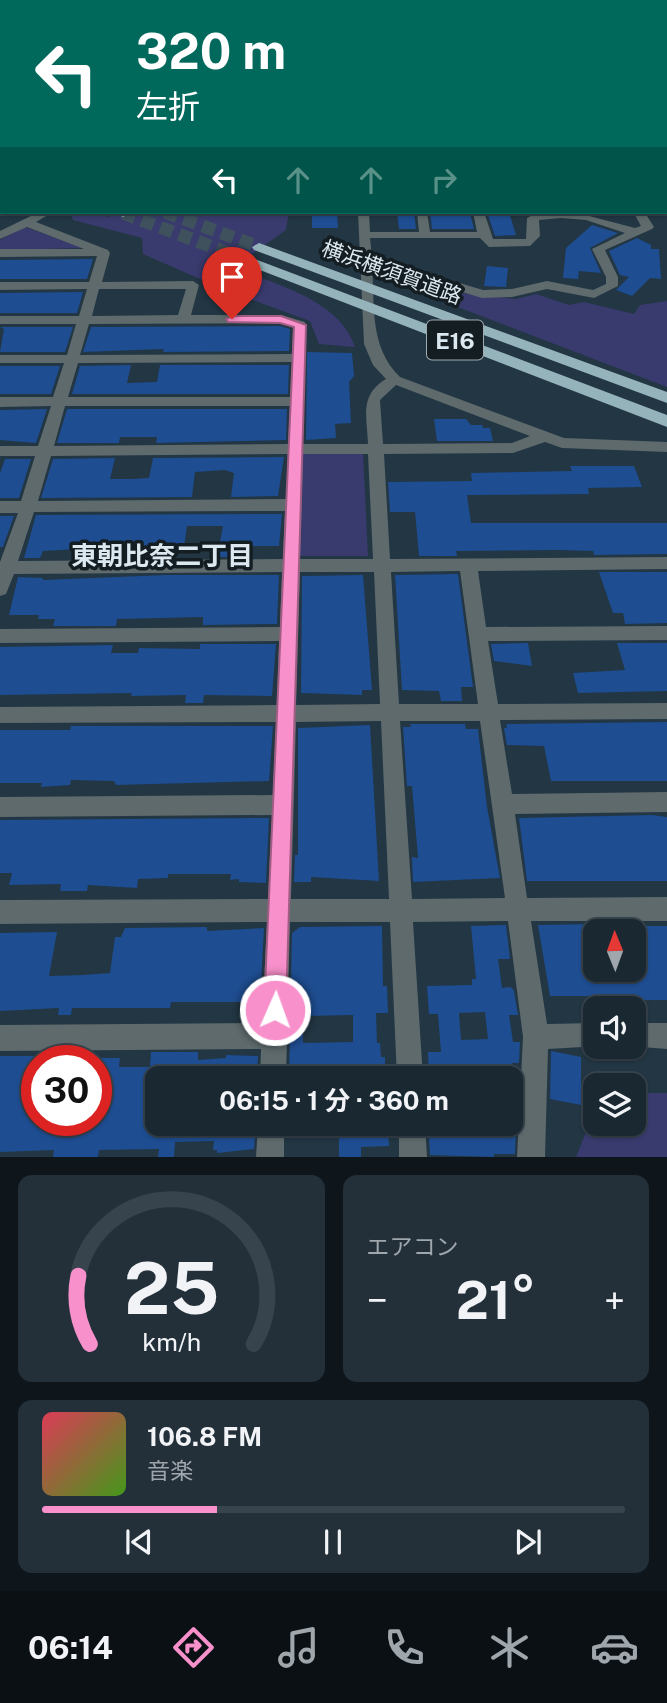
<!DOCTYPE html>
<html lang="ja">
<head>
<meta charset="utf-8">
<style>
	:root { --surface:#1a2832; --page:#23303a; --text:#f1f3f6; --muted:#9fa6ac; --line:#38444d; --accent:#f890cb }
	body { margin:0; font-family:"Public Sans","Noto Sans JP",sans-serif; background:var(--page); color:var(--text); height:100vh; display:flex; flex-direction:column; font-size:26px; white-space:nowrap }
	* { box-sizing:border-box; margin:0 }
	p { font-size:23px; color:var(--muted) }
	.icon { flex:none; width:38px; height:38px; fill:none; stroke:currentColor; stroke-width:2; stroke-linecap:round; stroke-linejoin:round }
	.map { position:relative; height:1157px; overflow:hidden }
	.panel { display:flex; flex-direction:column; gap:18px; padding:18px; background:#0e161c; flex:1 }
	.panel>* { flex:none }
	.hud { position:absolute; left:0px; top:0px; width:668px; height:214px; box-shadow:0 2px 5px #0004,0 0 0 2px var(--line); background:#00695c; color:#fff; overflow:hidden }
	.needle { width:46px; rotate:359deg }
	.controls { position:absolute; left:583px; top:919px; display:grid; gap:14px }
	.controls a { display:grid; place-items:center; width:63px; height:63px; border-radius:14px; background:var(--surface); box-shadow:0 2px 5px #0004,0 0 0 2px var(--line); font-size:35px }
	.speed { position:absolute; left:21px; top:1045px; display:flex; gap:14px; font-size:35px; font-weight:700; text-align:center }
	.speed>* { display:grid; place-content:center; width:91px; height:91px; border-radius:50%; background:var(--surface); box-shadow:0 2px 5px #0004,0 0 0 2px var(--line); line-height:1 }
	.speed .limit { border:10px solid #d22; background:#fff; color:#111 }
	.pin { position:absolute; display:grid; place-items:center; width:60px; height:60px; color:#fff; margin:-72px -30px; border-radius:50% 50% 50% 0; rotate:-45deg; box-shadow:0 0 7px #0007 }
	.pin .icon { rotate:45deg }
	.me { position:absolute; width:77px; margin:-38px; rotate:2deg; stroke-linejoin:round; filter:drop-shadow(0 0 5px #0008) }
	.turn { display:flex; align-items:center; gap:24px; height:147px; padding:0 21px; font-size:32px }
	.turn .icon { width:91px; height:91px; stroke-width:2.5 }
	.turn b { display:block; font-size:49px; line-height:60px }
	.lanes { display:flex; align-items:center; height:66px; padding:0 21px; background:#0003; justify-content:center; gap:35px; direction:ltr }
	.lanes .off { opacity:.35 }
	.big { font-size:52px; font-weight:700; line-height:1.1 }
	.panel .tile { flex:1; display:flex; flex-direction:column; justify-content:center; gap:10px; min-width:0; padding:0 24px; border-radius:14px; background:var(--page) }
	.panel .dial { align-items:center; gap:0 }
	.dial svg { height:182px; overflow:visible; fill:none; stroke:var(--line); stroke-width:7; stroke-linecap:round; text-anchor:middle }
	.dial text { fill:var(--text); stroke:none }
	.song { display:flex; align-items:center; gap:21px }
	.cover { width:84px; height:84px; border-radius:10px; background:linear-gradient(135deg,hsl(350 70% 55%),hsl(100 70% 35%)) }
	.played { height:7px; border-radius:4px; background:linear-gradient(90deg,var(--accent) 30%,var(--line) 30%) }
	.keys { display:flex; justify-content:space-around; direction:ltr }
	.heat { display:flex; justify-content:space-between; align-items:center; font-size:38px; direction:ltr }
	.panel .tiles { flex:1; display:grid; gap:18px; grid-template-columns:1fr 1fr }
	.tile:last-child { grid-column:span 2 }
	.trip { position:absolute; left:145px; top:1066px; width:378px; height:70px; border-radius:14px; background:var(--surface); box-shadow:0 2px 5px #0004,0 0 0 2px var(--line); font-weight:700; line-height:70px; text-align:center }
	.dock { display:flex; height:112px; justify-content:space-around; align-items:center; background:#0a1014; color:var(--muted) }
	.dock .icon { width:49px; height:49px }
	.dock .selected { color:var(--accent) }
	.dock b { font-size:32px; color:var(--text) }
	.map>svg:first-child { display:block }
</style>
</head>
<body>
<div class="map">
<svg width="667" height="1157" viewBox="0 0 667 1157">
	<rect width="100%" height="100%" fill="#223643"/>
	<path fill="#393b6e" d="M70 212H96L107 217 117 212H289L286 230 234 267C277 286 339 299 355 347L319 344 310 321 225 290 143 254 142 238 73 220Z
		M23 228H28L82 248 0 250V240Z
		M380 267 459 293 516 299 536 294 569 305 584 302 634 314 640 305 667 301V387L379 277Z
		M298 453H363L368 556H298Z
		M634 1093H667V1157H576L595 1110V1124H634Z"/>
	<g fill="none" stroke-linecap="round" stroke-linejoin="round">
		<path stroke="#136663" stroke-width="2.5" d="M261 0 267 2
			M90 2 96 0"/>
	</g>
	<path fill="#1e4d91" fill-rule="evenodd" d="M312 212H337L338 228H312Z
		M397 212H414L416 229H399Z
		M430 212 470 213 474 229H432Z
		M487 212H509L516 235 495 236Z
		M592 225 618 233 590 248 601 273 579 271 578 279 563 278 566 248Z
		M637 238 651 245V249H659L661 279 650 278 632 296 616 290 629 277 620 275 609 251Z
		M93 259 87 279H0V260Z
		M487 266 508 268 506 287 484 286Z
		M83 292 77 313H0V293Z
		M280 326 290 329 289 351 163 352 164 349 83 352 91 327Z
		M0 327H73L65 352H0L4 329Z
		M307 352 352 353 354 376 349 382 351 423 335 424 336 438 306 440Z
		M131 365 127 383 157 382 160 365H289L288 394H72L80 366Z
		M0 366H60L51 394H0Z
		M47 409 36 443 0 440V410Z
		M67 409H287L286 440 156 443 157 437H120L119 443H57Z
		M434 419H466L471 425H482L483 428H490L493 441H437Z
		M284 457 278 496 231 497 234 473 225 470 195 472 192 497 41 498 53 459 115 458 110 479H132L149 478 153 458Z
		M5 459H31L19 498H0V473Z
		M570 466H634L642 487 588 488 589 494 467 495 471 523H667V554L594 555 593 551 558 550 456 551 457 556H419L415 512H390L388 482 472 481 471 473 572 471Z
		M282 514 279 546H242L240 557H217L223 526H187L184 548H149L148 557 121 558 122 549H81L43 551 40 558H24L36 515Z
		M0 516H14L3 547H0Z
		M599 572H667V623L625 624 623 613H613Z
		M458 574 473 687H461L462 701H441L439 691 402 690 395 575Z
		M166 575H279L277 624 203 625V617L117 619 116 626H53L55 619H38L39 615H9L18 577 43 578V580Z
		M363 575 372 690H362V695L301 693 302 576Z
		M528 643 532 666 494 661 491 644Z
		M617 643H667V691L578 693 573 673 625 670Z
		M200 644H276L272 696 204 695 203 703H185L186 695 131 696 132 693 0 695V647L113 645 111 653H138L139 648 200 649Z
		M667 722V781H551L544 746 507 745 504 728H507L506 724Z
		M410 724H465L466 729H478L487 807 500 878 413 882 412 857 418 858 412 786H407L403 727H411Z
		M370 725 379 881 311 877V882H294L295 855H298V728Z
		M71 726H273L269 781 116 785 114 781 71 780 70 785 41 787 42 783H0V730H70Z
		M652 815 667 817V881H527L519 818Z
		M269 818 266 883 239 882V879L230 880 231 874H168V878L138 879 137 888 88 885 87 891H60L61 884 9 885 12 873H0V820Z
		M595 924V972L645 970 634 926H667V1000H639L638 996H550L538 925Z
		M506 925 510 959H498L502 988 511 987 514 991 518 1015H509L513 1042H520L519 1063H512L513 1071 503 1072 504 1077 429 1078 428 1052H441L438 1014H429L427 986 472 985V979H476L471 926ZM485 1012 488 1039 461 1040 459 1013Z
		M382 926 383 986H387L388 1013H376L377 1043H380L381 1057H385V1076L289 1078 292 933 300 927ZM353 1015V1042L303 1043V1016Z
		M207 927V931L264 928 260 1002H171L170 1008H72L71 1015H58L59 1008 0 1011V933L57 932 49 976 83 975 110 973 115 937H121L125 928Z
		M551 1051 581 1057V1105L550 1099Z
		M151 1052H198V1060L226 1058V1055L258 1056 257 1078H158V1097H150L147 1124H256L254 1149 217 1153V1150H213L214 1141 175 1142 174 1157H158L159 1149 99 1150 98 1157H53L54 1150 0 1152V1056H37V1120H96V1058H120L119 1067H150Z
		M339 1124H388L389 1146 361 1147V1157H339Z
		M428 1124H516L515 1154H494V1157L430 1155Z"/>
	<g fill="none" stroke-linecap="round" stroke-linejoin="round">
		<path stroke="#3e515d" stroke-width="13" stroke-dasharray="13 7" stroke-linecap="butt" d="M165 212 259 247
			M123 213 244 259"/>
		<path fill="#5e6a6c" fill-rule="evenodd" d="M436 0H445L434 2Z
			M0 33H2V37H0Z
			M39 212H53L36 222 108 250 110 253 102 282 193 281 199 285 191 315H281L305 322 303 444H368C367 417 359 395 386 379L373 365 364 344 358 212H369L370 232H419L417 212H427L430 232H477L473 212H484L493 239H526L527 218 533 215 574 212 635 228 641 226 635 215 637 213 651 212 647 216 654 227 652 229 605 250 618 277V286L594 298 547 289 512 297 482 298 372 265C375 306 369 347 400 377L564 438 667 442V452L562 448 545 442 513 453 384 454 390 559 667 557V569L478 571 486 627 667 626V640L488 641 498 704 667 703V719L500 720 512 794 667 792V812L515 814 527 898 667 897V921H531L547 1024 595 1023V1046H600L548 1049 545 1157H517L523 1037 508 921 413 922 423 1078H397L390 922H290L286 1078H260L261 1049 0 1051V1025L262 1023 267 922 0 924V900L268 899 272 815 0 817V797L273 795 276 722 0 723V707L277 705 279 641 0 643V629L280 627 282 572 14 574 6 594 0 596V562L18 513H0V501H21L35 456H0V446H38L51 406 0 407V397H53L64 363H0V355H67L76 324H0V316H79L87 289 0 290V282H89L97 256 0 257V249H84L27 227 0 239V231ZM561 218 586 220 625 233 592 249 606 277V284L593 290 547 281 512 289 483 290 372 257 370 238H480L489 247 530 246 540 236 539 220ZM99 289H186L178 315 92 316ZM280 323 293 327 292 354 80 355 89 324ZM292 362 290 397H68L78 363ZM396 385 530 436 512 443 383 444 380 400ZM65 406H290L288 444 54 446ZM288 454 286 499 38 501 51 456ZM303 454H368L373 559H300ZM285 511 283 559 18 561 34 512ZM460 571 478 704H399L391 572ZM300 572H374L380 704 296 705ZM381 721 389 899H291L296 722ZM400 721H480L505 898 412 899Z
			M634 1023H667V1049L629 1046H634Z
			M258 1124H284V1157H256Z
			M399 1124H425L427 1157H399Z"/>
		<path fill="#869ea4" fill-rule="evenodd" d="M7 0 24 2H9Z"/>
		<path fill="#95b3ba" fill-rule="evenodd" d="M0 136 2 137V145L0 144Z
			M0 154 2 155V163L0 162Z
			M113 212H129L130 213 123 217Z
			M259 243 667 392V403L254 250 252 247Z
			M244 255 667 415V427L239 262V256Z"/>
	</g>
	<path fill="#f890cb" stroke="#a15e84" stroke-width="2" d="M232 316H281L306 325 286 1010 283 1018 275 1022 267 1018 264 1010 294 327 280 323 228 322 226 319Z"/>
	<g text-anchor="middle" dominant-baseline="central" stroke-width="7" stroke-linejoin="round" paint-order="stroke">
		<g font-size="21" fill="#dce8f0" stroke="#141d22">
			<text transform="translate(392 272) rotate(20)">横浜横須賀道路</text>
		</g>
		<rect fill="#141d22" stroke="#a0abb2" stroke-width="2" x="427" y="320.5" width="56" height="39" rx="5"/>
		<g font-size="23" font-weight="bold" fill="#dce8f0">
			<text x="455" y="340">E16</text>
		</g>
		<g font-size="26" font-weight="bold" fill="#dce8f0" stroke="#141d22">
			<text x="162" y="555">東朝比奈二丁目</text>
		</g>
	</g>
</svg>
<div class="controls">
<a><svg class="needle" viewBox="-14 -14 28 28"><path d="M0-13l5 13h-10z" fill="#e53935"/><path d="M0 13l5-13h-10z" fill="#9fa6ac"/></svg></a>
<a><svg class="icon" aria-label="sound" viewBox="0 0 24 24"><path d="M4 9h4l5-4v14l-5-4H4zM17 9q2 3 0 6"/></svg></a>
<a><svg class="icon" aria-label="layers" viewBox="0 0 24 24"><path d="M12 4l9 5-9 5-9-5zM3 14l9 5 9-5"/></svg></a>
</div>
<div class="speed"><div class="limit">30</div></div>
<div class="pin" style="left:232px;top:319px;background:#d93025"><svg class="icon" aria-label="arrive" viewBox="0 0 24 24"><path d="M6 21V4h12l-3 4 3 4H6"/></svg></div>
<svg class="me" style="left:275px;top:1010px" viewBox="-20 -20 40 40"><circle r="17" fill="#f890cb" stroke="#fff" stroke-width="3"/><path d="M0-11L8 9 0 5-8 9z" fill="#fff"/></svg>
<div class="trip">06:15 · 1 分 · 360 m</div>
<div class="hud">
<div class="turn"><svg class="icon" aria-label="left" viewBox="0 0 24 24"><path d="M17 20v-9H6M10 6l-5 5 5 5"/></svg><div><b>320 m</b>左折</div></div>
<div class="lanes"><svg class="icon" aria-label="left" viewBox="0 0 24 24"><path d="M17 20v-9H6M10 6l-5 5 5 5"/></svg><svg class="icon off" aria-label="ahead" viewBox="0 0 24 24"><path d="M12 20V5M6 11l6-6 6 6"/></svg><svg class="icon off" aria-label="ahead" viewBox="0 0 24 24"><path d="M12 20V5M6 11l6-6 6 6"/></svg><svg class="icon off" aria-label="right" viewBox="0 0 24 24"><path d="M7 20v-9h11M14 6l5 5-5 5"/></svg></div>
</div>
</div>
<section class="panel">
<div class="tiles">
<div class="tile dial"><svg viewBox="0 0 100 80">
<path d="M14 69A42 42 0 1 1 86 69"/>
<path d="M14 69A42 42 0 0 1 9 39" stroke="#f890cb"/>
<text x="50" y="56" font-size="32" font-weight="700">25</text>
<text x="50" y="72" font-size="11">km/h</text>
</svg></div>
<div class="tile"><p>エアコン</p>
<div class="heat"><a>−</a><b class="big">21°</b><a>+</a></div>
</div>
<div class="tile">
<div class="song"><i class="cover"></i><div><b>106.8 FM</b><p>音楽</p></div></div>
<div class="played"></div>
<div class="keys"><svg class="icon" aria-label="previous" viewBox="0 0 24 24"><path d="M18 5L8 12l10 7zM5 5v14"/></svg><svg class="icon" aria-label="pause" viewBox="0 0 24 24"><path d="M8 5v14M16 5v14"/></svg><svg class="icon" aria-label="next" viewBox="0 0 24 24"><path d="M6 5l10 7-10 7zM19 5v14"/></svg></div>
</div>
</div>
</section>
<nav class="dock">
<b>06:14</b>
<svg class="icon selected" aria-label="directions" viewBox="0 0 24 24"><path d="M12 3l9 9-9 9-9-9zM9 14v-3h6M13 9l2 2-2 2"/></svg>
<svg class="icon" aria-label="music" viewBox="0 0 24 24"><path d="M9 18V5l10-2v13"/><circle cx="6" cy="18" r="3"/><circle cx="16" cy="16" r="3"/></svg>
<svg class="icon" aria-label="phone" viewBox="0 0 24 24"><path d="M5 4h4l2 5-3 2q2 4 5 5l2-3 5 2v4C11 20 4 13 5 4z"/></svg>
<svg class="icon" aria-label="climate" viewBox="0 0 24 24"><path d="M12 3v18M4 7l16 10M4 17L20 7"/></svg>
<svg class="icon" aria-label="car" viewBox="0 0 24 24"><path d="M5 17H2v-5l4-1 3-4h7l3 4 3 1v5h-3M9 17h6M6 11h13"/><circle cx="7" cy="17" r="2"/><circle cx="17" cy="17" r="2"/></svg>
</nav>
</body>
</html>
